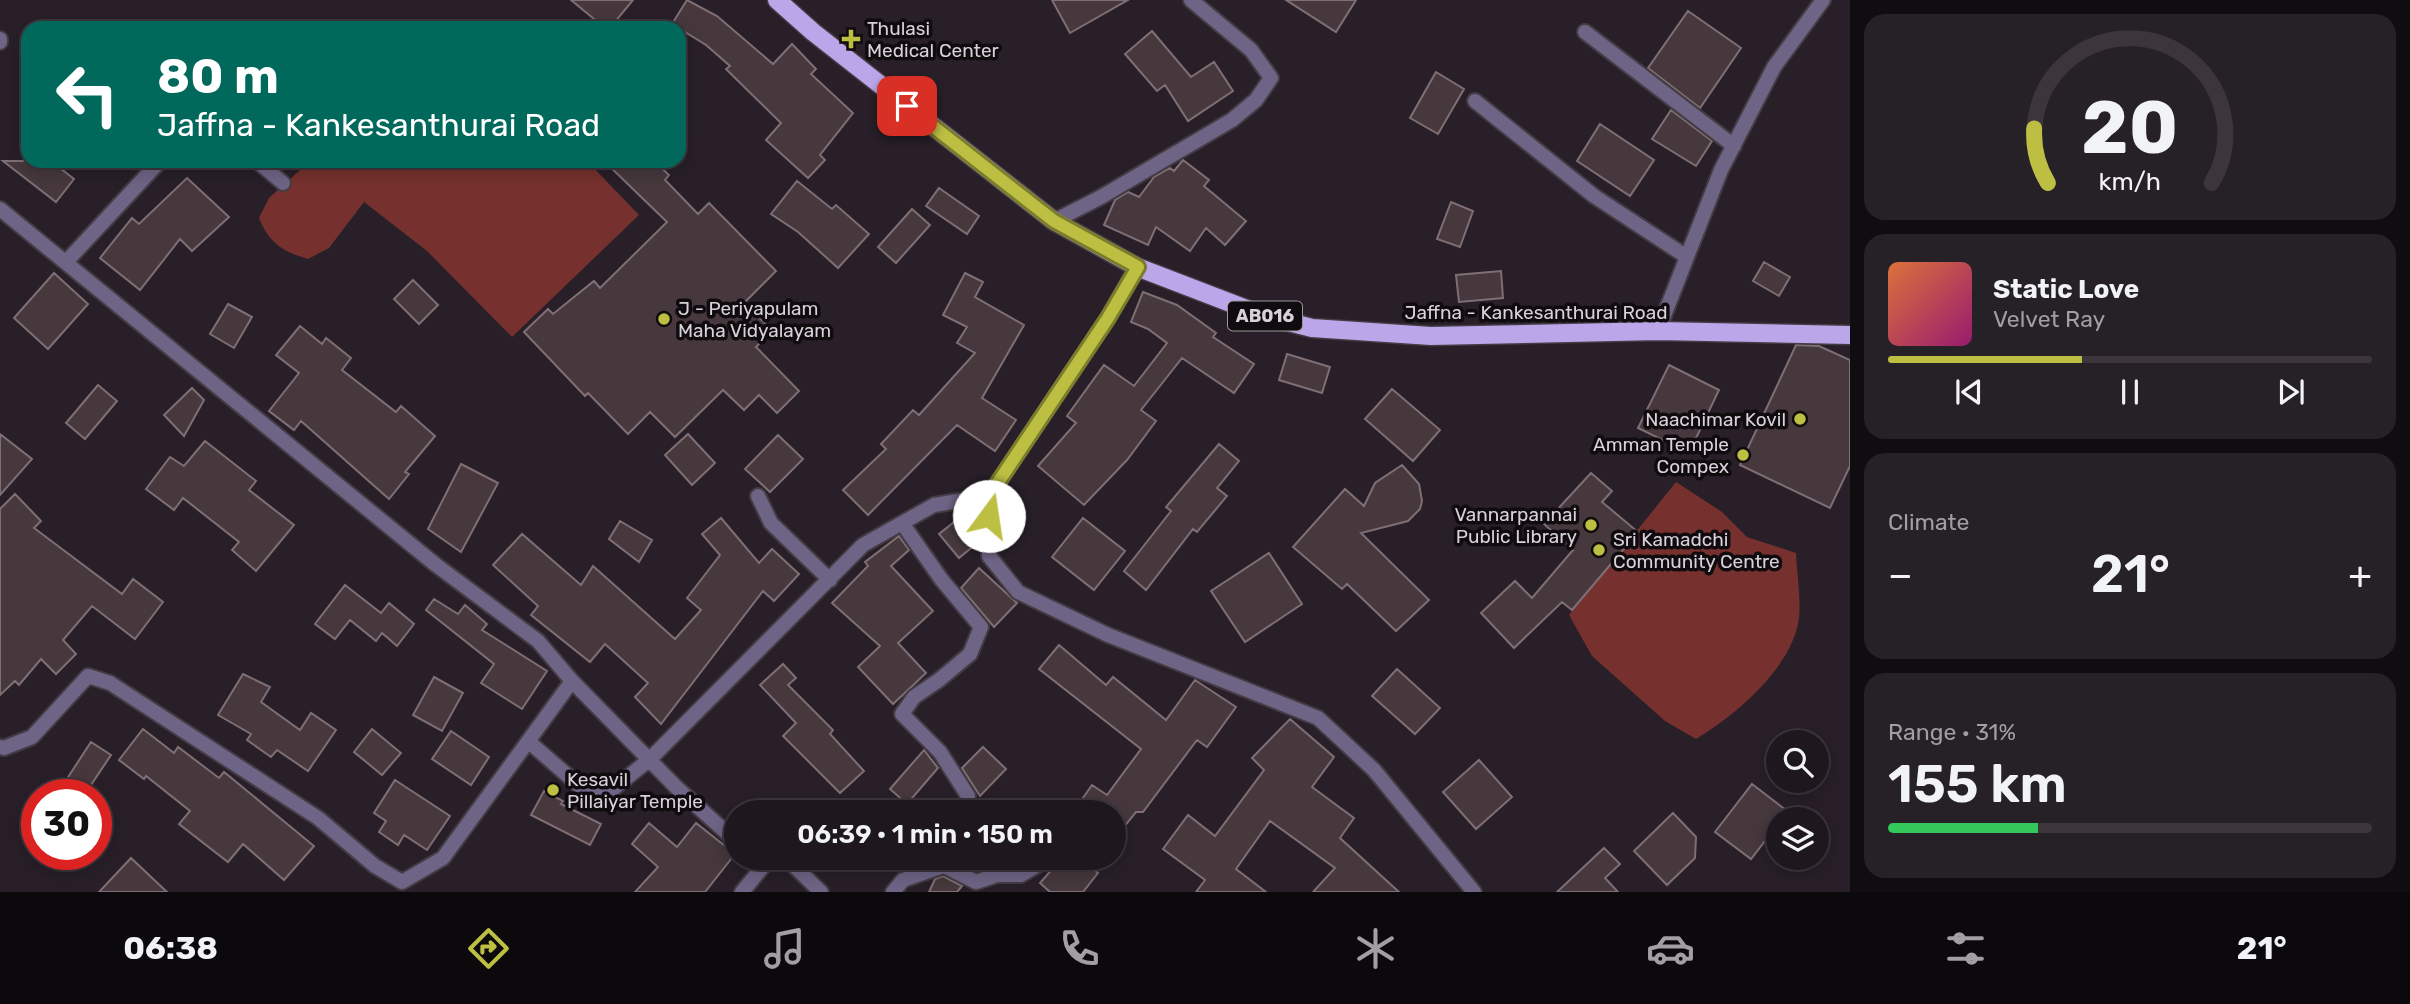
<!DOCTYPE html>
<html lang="en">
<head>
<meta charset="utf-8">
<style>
	:root { --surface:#1e171e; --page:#262027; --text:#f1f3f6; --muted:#a19fa4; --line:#3c363c; --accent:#bdbf43 }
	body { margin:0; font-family:Rubik,sans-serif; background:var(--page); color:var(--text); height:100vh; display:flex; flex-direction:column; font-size:26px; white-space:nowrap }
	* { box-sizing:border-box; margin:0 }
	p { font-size:23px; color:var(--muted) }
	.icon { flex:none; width:38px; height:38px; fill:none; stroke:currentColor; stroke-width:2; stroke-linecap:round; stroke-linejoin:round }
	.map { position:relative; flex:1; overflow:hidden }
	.details { display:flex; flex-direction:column; gap:14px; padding:14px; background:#100d10; width:560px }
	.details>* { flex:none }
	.guide { position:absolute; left:21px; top:21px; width:665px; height:147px; border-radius:21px; box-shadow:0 4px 18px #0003,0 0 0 2px var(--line); background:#00695c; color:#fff; overflow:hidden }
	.tools { position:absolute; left:1766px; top:730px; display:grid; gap:14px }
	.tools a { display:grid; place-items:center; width:63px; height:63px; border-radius:50%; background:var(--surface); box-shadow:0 4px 18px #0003,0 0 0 2px var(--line); font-size:35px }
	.speed { position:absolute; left:21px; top:779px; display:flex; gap:14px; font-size:35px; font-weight:700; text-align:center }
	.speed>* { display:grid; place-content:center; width:91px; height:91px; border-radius:50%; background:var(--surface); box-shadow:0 4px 18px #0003,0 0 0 2px var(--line); line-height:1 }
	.speed .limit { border:10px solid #d22; background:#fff; color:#111 }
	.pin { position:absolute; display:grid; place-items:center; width:60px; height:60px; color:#fff; margin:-30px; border-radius:14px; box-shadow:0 4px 10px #0006 }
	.me { position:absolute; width:77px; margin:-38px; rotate:14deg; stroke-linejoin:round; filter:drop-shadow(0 0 5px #0008) }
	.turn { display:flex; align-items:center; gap:24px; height:147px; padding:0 21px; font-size:32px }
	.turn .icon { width:91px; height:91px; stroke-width:2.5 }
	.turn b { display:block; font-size:49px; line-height:60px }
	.big { font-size:52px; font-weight:600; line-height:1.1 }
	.details .tile { flex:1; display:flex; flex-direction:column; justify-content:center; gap:10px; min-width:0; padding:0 24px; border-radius:21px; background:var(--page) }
	.details .dial { align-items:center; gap:0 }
	.dial svg { height:182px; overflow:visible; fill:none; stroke:var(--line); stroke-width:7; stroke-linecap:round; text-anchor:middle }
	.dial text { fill:var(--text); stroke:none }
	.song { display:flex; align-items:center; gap:21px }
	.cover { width:84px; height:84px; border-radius:10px; background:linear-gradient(135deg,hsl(20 70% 55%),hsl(320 70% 35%)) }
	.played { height:7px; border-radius:4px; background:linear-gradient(90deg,var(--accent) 40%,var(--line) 40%) }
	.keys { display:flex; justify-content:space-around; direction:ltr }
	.heat { display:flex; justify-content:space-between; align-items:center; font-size:38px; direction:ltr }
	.charge { height:10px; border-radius:5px; background:linear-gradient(90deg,#34c759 31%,var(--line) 0) }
	.trip { position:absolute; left:724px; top:800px; width:402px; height:70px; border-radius:35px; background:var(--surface); box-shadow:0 4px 18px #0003,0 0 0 2px var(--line); font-weight:600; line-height:70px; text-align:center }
	.menu { display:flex; height:112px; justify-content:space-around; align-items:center; background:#0c090c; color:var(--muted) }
	.menu .icon { width:49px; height:49px }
	.menu .on { color:var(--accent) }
	.menu b { font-size:32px; color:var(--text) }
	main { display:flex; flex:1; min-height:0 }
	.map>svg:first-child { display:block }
</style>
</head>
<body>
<main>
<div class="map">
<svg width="1850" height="892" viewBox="0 0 1850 892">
	<rect width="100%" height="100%" fill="#281f28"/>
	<path fill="#76312e" d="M310 161 355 164 358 161H587L639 215 512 337 427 251 364 202 329 248 308 259C283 252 269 243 259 218L269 198Z
		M1676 482 1722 512 1747 537 1796 553C1797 574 1801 598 1799 618 1793 667 1735 716 1696 739L1665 721 1592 656 1569 615Z"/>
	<path fill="#46383d" stroke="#7f6f75" stroke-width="2" d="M571 0H633L610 28H605Z
		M687 0 717 16 773 64 792 44 816 69 811 74 853 113 820 155 825 160 808 178 766 140 781 123 726 69 730 66 706 45 672 24Z
		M1052 0H1128L1070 33Z
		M1286 0H1356L1336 32Z
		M1688 11 1741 48 1700 108 1648 68Z
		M1152 31 1191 77 1214 62 1233 91 1188 121 1165 85 1157 91 1125 54Z
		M1436 72 1464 89 1438 134 1410 118Z
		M1671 110 1712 141 1696 166 1652 139Z
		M1600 124 1654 160 1630 196 1577 161Z
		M1183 160 1209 180 1204 186 1246 221 1225 245 1206 228 1190 251 1156 227 1148 245 1104 225 1115 200 1128 192 1139 197 1154 177 1170 168 1174 171Z
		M3 161H51L74 179 56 202Z
		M604 161H654L669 175 665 180 698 214 709 203 776 271 744 303 772 330 756 347 799 391 777 413 759 395 744 410 723 390 675 437 650 412 628 434 588 393 585 396 524 332 548 309 553 314 594 281 600 288 667 222Z
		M187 178 229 217 192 251 180 239 140 290 100 258 132 218 139 224Z
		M797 181 832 209 836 205 869 234 838 268 798 232 771 214Z
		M939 188 979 216 967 234 926 206Z
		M1451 202 1473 211 1460 247 1437 239Z
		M912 209 930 225 896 263 878 247Z
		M1764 262 1790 277 1779 296 1753 281Z
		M1501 271 1503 298 1459 302 1456 275Z
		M54 273 88 304 48 349 14 318Z
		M965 273 983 282 975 297 1024 325 982 398 1016 420 995 451 957 425 868 515 843 490 886 449 881 444 913 410 919 415 975 353 957 343 967 327 943 315Z
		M413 280 438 305 419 324 394 299Z
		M1143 292 1177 305 1216 333 1213 337 1254 364 1234 393 1182 358 1141 410 1156 421 1127 460 1084 505 1038 466 1076 423 1067 416 1104 365 1134 386 1167 343 1148 329 1131 322Z
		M228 304 252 317 234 348 210 334Z
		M300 326 322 344 326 338 351 358 342 370 396 412 401 406 435 436 405 472 409 474 389 499 301 421 294 430 269 411 299 373 276 355Z
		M1796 345 1819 346 1850 360V466L1830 508 1740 465Z
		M1287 354 1330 367 1322 393 1279 380Z
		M1669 365 1719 390 1689 453 1638 428Z
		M98 385 117 401 85 439 66 423Z
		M192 388 204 400 184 436 164 415Z
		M1392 389 1440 430 1413 461 1365 419Z
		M0 434 32 459 0 495Z
		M688 434 715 463 692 485 665 455Z
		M778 435 803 459 770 492 745 469Z
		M205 441 256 481 249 490 294 525 256 571 232 550 239 542 183 498 174 510 146 489 170 457 184 466Z
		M1219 444 1239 461 1217 488 1227 496 1197 532 1193 529 1146 590 1124 571 1171 511 1166 507Z
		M461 464 498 483 461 552 428 529Z
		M1402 465 1419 484 1422 501 1420 509 1408 521 1361 533 1429 600 1396 631 1347 584 1342 589 1293 547 1345 489 1364 506 1375 483Z
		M1591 473 1612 491 1602 502 1638 532 1572 610 1562 602 1514 648 1481 613 1515 581 1532 598 1573 550 1544 524Z
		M15 494 41 521 34 528 122 594 133 579 163 602 135 639 92 606 63 640 76 654 56 674 41 659 19 685 15 681 0 695V509Z
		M721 518 759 563 772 549 799 574 774 601 763 591 661 724 635 697 648 683 605 644 590 662 531 615 538 606 493 565 522 534 581 585 593 566 675 639 701 610 687 598 720 555 702 534Z
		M1083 518 1125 551 1094 590 1052 557Z
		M958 519 977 543 959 558 939 534Z
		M620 521 652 540 639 562 609 539Z
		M899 536 909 550 891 566 933 611 898 643 926 673 893 704 858 667 880 646 832 603 868 566 865 562Z
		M1269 553 1302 604 1245 642 1211 591Z
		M979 568 1017 603 994 627 961 588Z
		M345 585 381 613 389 603 414 624 397 646 382 633 376 641 350 620 335 639 315 624Z
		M434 599 458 614 465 605 487 624 482 630 547 671 522 709 481 683 494 664 426 610Z
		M1059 645 1106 685 1113 677 1166 720 1195 680 1236 707 1207 747 1197 740 1143 812H1136L1115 838V812H1073L1092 785 1107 795 1141 749 1039 669Z
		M783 664 796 678 788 685 833 730 830 734 864 771 840 793 783 736 796 723 760 685Z
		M1397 669 1440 708 1415 734 1372 696Z
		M243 674 270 687 261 702 300 730 311 713 336 730 308 771 277 750 271 757 247 740 251 734 218 715Z
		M434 677 463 693 442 731 413 715Z
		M1290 719 1334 757 1312 787 1354 818 1340 838 1399 892H1313L1335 868 1270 821 1236 869 1266 892H1196L1205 880 1163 849 1188 815 1215 836 1264 770 1252 758Z
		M143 729 174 753 178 747 219 778 224 772 314 846 284 880 243 844 228 862 179 824 190 811 146 776 144 779 119 760Z
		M372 729 401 753 382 775 354 752Z
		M451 731 489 757 471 785 432 759Z
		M91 742 111 755 85 794H57Z
		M983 747 1006 769 980 796 962 768Z
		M924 750 938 768 907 804 890 789Z
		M1479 760 1512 797 1476 829 1443 792Z
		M395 780 450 816 427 850 404 835 398 845 379 832 386 821 374 813Z
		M1752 784 1787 811 1778 819V824L1751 859 1715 832Z
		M544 791 563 801 561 804 601 824 590 845 531 815Z
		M1673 813 1696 837 1695 858 1667 885 1634 851Z
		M649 823 677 847 696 823 735 854 705 892H635L658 867 632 844Z
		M1604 848 1620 864 1605 878 1618 892H1557Z
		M131 858 167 892H99Z
		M1062 858H1080L1098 873 1083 892H1050L1040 883Z
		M943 876 962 886 957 892H929L935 879Z"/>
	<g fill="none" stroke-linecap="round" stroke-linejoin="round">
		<defs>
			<path id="street" d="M1585 32 1734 146
				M0 39V42
				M1475 101 1594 196 1687 257
				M257 161 283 183
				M0 209 436 565 538 641 572 681 443 858 402 882 375 866 318 818 110 683 88 676 32 737 4 748 0 747
				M1054 221 1101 197 1232 120 1256 100 1271 78 1251 50 1191 0
				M66 262 160 161
				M1137 267 1108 318 989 496V556L1018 592 1108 635 1318 718 1374 770 1474 892
				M1658 331 1721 170 1774 67 1823 0
				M758 496 771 523 830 580
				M902 523 941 579 981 627 970 654 939 680 914 697 902 714 940 752 968 796
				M572 681 677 788 737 842
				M528 741 583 789 603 797 650 759 863 545 934 505 989 496
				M780 858 793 865 821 892
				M742 892 770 858
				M893 892 903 880 944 866 976 882 997 875H1021L1046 860"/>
			<path id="primary" d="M777 0 813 32 1054 221 1137 267 1262 315 1312 328 1431 336 1658 331 1850 335"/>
		</defs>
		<use href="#street" stroke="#443c44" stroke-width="18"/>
		<use href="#primary" stroke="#443c44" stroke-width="21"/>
		<use href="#street" stroke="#6e6485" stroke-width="14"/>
		<use href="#primary" stroke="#bba6e9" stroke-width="18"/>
	</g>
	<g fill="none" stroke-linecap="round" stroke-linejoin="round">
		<defs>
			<path id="route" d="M907 106 1054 221 1138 267 1108 318 989 496V516"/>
		</defs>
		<use href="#route" stroke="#7b7c2c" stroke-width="18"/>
		<use href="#route" stroke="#bdbf43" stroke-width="12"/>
	</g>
	<g fill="#bdbf43" stroke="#0f0b0e" stroke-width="2.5">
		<path d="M847.5 28.5h7v7h7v7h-7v7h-7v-7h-7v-7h7z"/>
		<circle cx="664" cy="319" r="7"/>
		<circle cx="1800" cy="419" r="7"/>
		<circle cx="1743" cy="455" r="7"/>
		<circle cx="1591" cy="525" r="7"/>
		<circle cx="1599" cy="550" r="7"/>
		<circle cx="553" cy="790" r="7"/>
	</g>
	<g text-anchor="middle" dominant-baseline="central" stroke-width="7" stroke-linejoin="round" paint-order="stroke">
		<rect fill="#0f0b0e" stroke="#9c969b" stroke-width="2" x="1228" y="301.5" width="74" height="29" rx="5"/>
		<g font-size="18" font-weight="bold" fill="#d8d2d8">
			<text x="1265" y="316">AB016</text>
		</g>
		<g font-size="19" fill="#d8d2d8" stroke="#0f0b0e" text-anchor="start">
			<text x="867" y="28">Thulasi<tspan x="867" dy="22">Medical Center</tspan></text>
			<text x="678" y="308">J - Periyapulam<tspan x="678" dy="22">Maha Vidyalayam</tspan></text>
			<text x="1786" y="419" text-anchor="end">Naachimar Kovil</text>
			<text x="1729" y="444" text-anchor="end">Amman Temple<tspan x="1729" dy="22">Compex</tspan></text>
			<text x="1577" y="514" text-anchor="end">Vannarpannai<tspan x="1577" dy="22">Public Library</tspan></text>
			<text x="1613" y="539">Sri Kamadchi<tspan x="1613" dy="22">Community Centre</tspan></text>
			<text x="567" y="779">Kesavil<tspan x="567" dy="22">Pillaiyar Temple</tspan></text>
		</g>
		<g font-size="19" fill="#d8d2d8" stroke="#0f0b0e">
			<text x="1536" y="312">Jaffna - Kankesanthurai Road</text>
		</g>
	</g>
</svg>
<div class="tools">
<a><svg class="icon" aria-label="search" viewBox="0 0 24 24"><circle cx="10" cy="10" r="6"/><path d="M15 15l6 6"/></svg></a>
<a><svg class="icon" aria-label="layers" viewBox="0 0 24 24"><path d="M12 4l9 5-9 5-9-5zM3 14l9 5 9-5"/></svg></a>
</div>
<div class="speed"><div class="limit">30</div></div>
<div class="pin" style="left:907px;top:106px;background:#d93025"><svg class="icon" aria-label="arrive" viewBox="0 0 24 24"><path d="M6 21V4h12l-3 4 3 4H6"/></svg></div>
<svg class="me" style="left:989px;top:516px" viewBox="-20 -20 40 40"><circle r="19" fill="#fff"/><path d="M0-13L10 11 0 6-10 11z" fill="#bdbf43"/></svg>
<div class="trip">06:39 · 1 min · 150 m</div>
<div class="guide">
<div class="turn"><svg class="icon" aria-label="left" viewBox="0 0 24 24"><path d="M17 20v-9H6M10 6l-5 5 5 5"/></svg><div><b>80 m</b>Jaffna - Kankesanthurai Road</div></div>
</div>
</div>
<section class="details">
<div class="tile dial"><svg viewBox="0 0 100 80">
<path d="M14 69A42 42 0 1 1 86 69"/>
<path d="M14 69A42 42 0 0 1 8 45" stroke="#bdbf43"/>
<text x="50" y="56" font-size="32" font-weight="700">20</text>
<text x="50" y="72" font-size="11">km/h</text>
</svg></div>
<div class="tile">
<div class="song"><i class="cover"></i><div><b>Static Love</b><p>Velvet Ray</p></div></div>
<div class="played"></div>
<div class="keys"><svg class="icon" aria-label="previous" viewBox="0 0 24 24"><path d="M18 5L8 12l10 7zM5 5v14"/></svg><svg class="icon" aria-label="pause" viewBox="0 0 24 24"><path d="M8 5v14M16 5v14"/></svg><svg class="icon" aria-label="next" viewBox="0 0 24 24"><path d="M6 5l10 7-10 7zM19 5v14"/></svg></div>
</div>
<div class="tile"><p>Climate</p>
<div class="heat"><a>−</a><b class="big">21°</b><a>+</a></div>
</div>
<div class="tile"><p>Range · 31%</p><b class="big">155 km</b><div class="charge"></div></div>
</section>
</main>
<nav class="menu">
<b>06:38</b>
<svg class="icon on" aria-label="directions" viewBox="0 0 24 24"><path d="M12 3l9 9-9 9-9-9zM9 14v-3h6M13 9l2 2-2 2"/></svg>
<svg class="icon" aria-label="music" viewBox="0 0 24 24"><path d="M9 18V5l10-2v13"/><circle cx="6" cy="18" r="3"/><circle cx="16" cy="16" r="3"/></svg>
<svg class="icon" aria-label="phone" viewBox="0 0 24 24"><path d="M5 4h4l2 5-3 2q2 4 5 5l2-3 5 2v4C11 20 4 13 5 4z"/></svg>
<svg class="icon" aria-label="climate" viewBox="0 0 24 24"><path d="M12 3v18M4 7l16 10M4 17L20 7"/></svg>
<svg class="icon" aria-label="car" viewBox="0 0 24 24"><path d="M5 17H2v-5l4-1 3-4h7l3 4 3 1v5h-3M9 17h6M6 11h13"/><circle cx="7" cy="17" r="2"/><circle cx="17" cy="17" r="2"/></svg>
<svg class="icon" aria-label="filters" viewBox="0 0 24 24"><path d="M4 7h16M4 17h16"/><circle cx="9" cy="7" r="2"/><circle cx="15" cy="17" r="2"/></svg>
<b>21°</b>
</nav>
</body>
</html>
